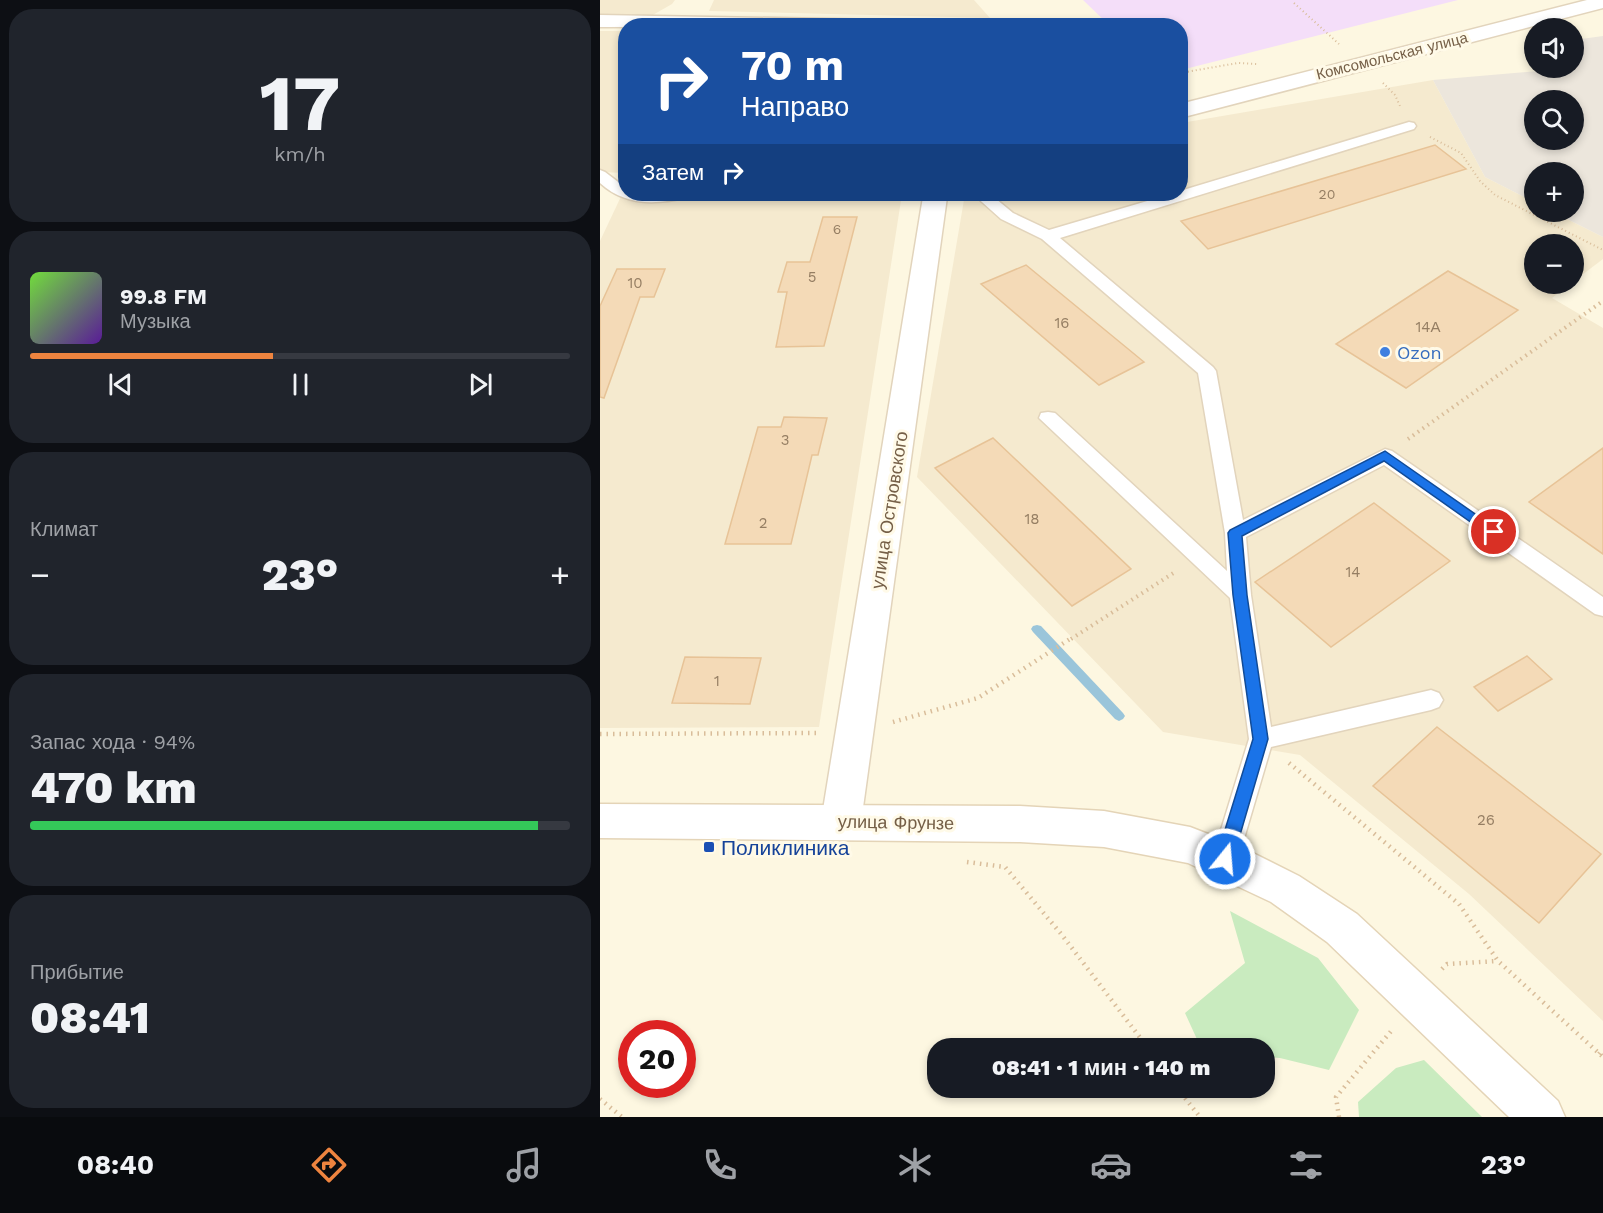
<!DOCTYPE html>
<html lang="ru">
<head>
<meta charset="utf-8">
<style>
	:root { --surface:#171b24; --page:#20242c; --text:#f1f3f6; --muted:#9ea1a6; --line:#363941; --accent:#ee843f }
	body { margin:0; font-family:"Work Sans",sans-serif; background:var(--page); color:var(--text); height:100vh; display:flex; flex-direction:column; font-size:22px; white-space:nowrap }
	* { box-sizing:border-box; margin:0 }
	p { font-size:20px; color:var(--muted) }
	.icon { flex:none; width:33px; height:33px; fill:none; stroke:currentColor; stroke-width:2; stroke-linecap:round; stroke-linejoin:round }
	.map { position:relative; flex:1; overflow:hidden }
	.sheet { display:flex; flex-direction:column; gap:9px; padding:9px; background:#0d0f14; width:600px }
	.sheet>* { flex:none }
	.guide { position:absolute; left:18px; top:18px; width:570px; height:183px; border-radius:24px; box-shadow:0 3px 9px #0003; background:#1a4fa0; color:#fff; overflow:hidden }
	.controls { position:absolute; left:924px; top:18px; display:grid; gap:12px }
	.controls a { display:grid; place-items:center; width:60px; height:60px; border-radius:50%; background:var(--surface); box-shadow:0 3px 9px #0003; font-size:30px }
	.speed { position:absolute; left:18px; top:1020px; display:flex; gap:12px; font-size:30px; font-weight:700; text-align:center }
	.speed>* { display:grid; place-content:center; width:78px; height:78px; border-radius:50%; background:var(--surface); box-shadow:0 3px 9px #0003; line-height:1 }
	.speed .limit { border:9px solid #d22; background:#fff; color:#111 }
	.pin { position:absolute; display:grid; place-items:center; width:51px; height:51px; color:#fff; margin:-26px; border:3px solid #fff; border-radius:50%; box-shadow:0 2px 6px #0007 }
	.me { position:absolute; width:66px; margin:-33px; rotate:17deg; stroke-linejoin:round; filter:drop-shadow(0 0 4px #0008) }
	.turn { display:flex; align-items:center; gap:21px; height:126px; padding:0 24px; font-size:27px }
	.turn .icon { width:78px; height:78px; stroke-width:2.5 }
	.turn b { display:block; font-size:42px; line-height:51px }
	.then { display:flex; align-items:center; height:57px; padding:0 24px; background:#0003; gap:12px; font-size:22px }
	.big { font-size:45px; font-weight:800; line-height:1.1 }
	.sheet .widget { flex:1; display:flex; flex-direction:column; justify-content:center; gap:9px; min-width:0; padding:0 21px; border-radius:24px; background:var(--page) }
	.sheet .dial { align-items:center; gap:0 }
	.dial b { font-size:78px; line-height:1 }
	.song { display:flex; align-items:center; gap:18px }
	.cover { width:72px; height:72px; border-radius:9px; background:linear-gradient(135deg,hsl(100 70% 55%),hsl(270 70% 35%)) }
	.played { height:6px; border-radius:3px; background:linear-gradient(90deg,var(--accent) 45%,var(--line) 45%) }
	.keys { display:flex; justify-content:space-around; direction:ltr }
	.heat { display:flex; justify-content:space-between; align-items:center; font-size:33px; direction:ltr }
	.charge { height:9px; border-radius:4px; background:linear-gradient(90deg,#34c759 94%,var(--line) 0) }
	.trip { position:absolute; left:327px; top:1038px; width:348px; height:60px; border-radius:24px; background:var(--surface); box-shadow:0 3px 9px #0003; font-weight:800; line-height:60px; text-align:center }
	.dock { display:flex; height:96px; justify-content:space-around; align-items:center; background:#090b0e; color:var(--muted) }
	.dock .icon { width:42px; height:42px }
	.dock .selected { color:var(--accent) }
	.dock b { font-size:27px; color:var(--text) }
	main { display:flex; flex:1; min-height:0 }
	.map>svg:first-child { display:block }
</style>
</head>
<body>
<main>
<section class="sheet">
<div class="widget dial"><b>17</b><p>km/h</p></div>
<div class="widget">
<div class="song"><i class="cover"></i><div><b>99.8 FM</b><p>Музыка</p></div></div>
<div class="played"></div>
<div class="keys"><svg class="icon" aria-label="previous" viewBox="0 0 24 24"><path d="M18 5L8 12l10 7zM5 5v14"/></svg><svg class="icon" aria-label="pause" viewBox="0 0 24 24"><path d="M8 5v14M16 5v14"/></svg><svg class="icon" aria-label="next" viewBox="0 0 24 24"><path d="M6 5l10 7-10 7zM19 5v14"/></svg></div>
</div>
<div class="widget"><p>Климат</p>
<div class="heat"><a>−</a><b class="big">23°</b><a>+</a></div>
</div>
<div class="widget"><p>Запас хода · 94%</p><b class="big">470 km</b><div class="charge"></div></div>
<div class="widget"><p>Прибытие</p><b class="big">08:41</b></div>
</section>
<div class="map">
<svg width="1003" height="1117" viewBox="0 0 1003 1117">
	<rect width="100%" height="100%" fill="#fdf7e1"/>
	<path fill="#f5eacf" d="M0 0H75L72 4 51 16 0 15Z
		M114 0H374L390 18 109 11Z
		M0 31H25V173L0 172Z
		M833 80 885 177 934 202V212H953L1003 237V259L974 281V244H934V284H970L952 298 1003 328V1021L869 894 700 755 563 732 317 477 365 194H580L581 117 587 122Z
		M25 188 26 194H302L219 727 0 728V241Z"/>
	<path fill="#ece6dc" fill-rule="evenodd" d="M1003 36V237L953 212H974V172H934V202L885 177 833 80 974 68V40ZM934 100H974V140H934Z"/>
	<path fill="#f4def9" d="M483 0H858L581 70 580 26 509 25Z"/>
	<path fill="#c9ebbf" d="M630 911 718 958 759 1010 729 1070 680 1058 665 1057 664 1048H601L585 1013 645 963Z
		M824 1060 882 1117H759L758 1102 796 1068Z"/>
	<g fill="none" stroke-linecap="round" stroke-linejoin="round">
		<path fill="#9ac5da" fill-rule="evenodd" d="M437 625 441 626 523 713 525 716 523 719 519 721 515 719 433 632 431 629 433 626Z"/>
	</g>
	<path fill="#f4dab7" stroke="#e7c397" stroke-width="1.5" d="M835 145 866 169 608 249 581 221Z
		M223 217H257L224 346 176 347 187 292H178L187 262H210Z
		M426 265 544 362 499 385 381 284Z
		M17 269H65L54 297H40L4 398 0 397V306Z
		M848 271 918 310 806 388 736 344Z
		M184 417 227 418 218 455H212L191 544H125L158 427H181Z
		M393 438 531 569 472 606 335 468Z
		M1003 448V554L929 502Z
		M774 503 850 561 731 647 655 582Z
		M927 656 952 679 898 711 874 687Z
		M85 657 161 658 150 704 72 703Z
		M837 727 1001 854 939 923 773 786Z"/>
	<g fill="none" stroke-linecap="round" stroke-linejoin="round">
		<defs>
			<path id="service" d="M809 122 814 123 816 126 814 129 460 238 613 367 616 371 643 520 785 449 792 451 1003 597V616L995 614 784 465 646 537 651 595 671 727 831 690 839 693 843 700 839 707 831 710 671 747 638 859 634 867 625 871 616 867 612 859 649 739 630 598 439 418 441 413 448 412 455 413 627 571 625 533 598 373 442 239 401 219 373 194H390L413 213 449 230 571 194H580V191Z
				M0 170 5 172 26 188V194H90L88 197C56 205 25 206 0 183Z"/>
			<path id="minor" d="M987 0H1003V8L580 118V104Z
				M0 15 284 20 291 22 294 26 0 27Z
				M325 194H345L347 197 261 822 255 834 241 840 227 834 221 822 323 197Z"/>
			<path id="secondary" d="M0 804 420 806 504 811 590 827 639 846 699 876 757 914 958 1101 965 1117H909L727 942 671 902 588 863 504 847 420 842 0 838Z"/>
		</defs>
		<use href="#service" stroke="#e2d4bc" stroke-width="3"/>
		<use href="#minor" stroke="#e2d4bc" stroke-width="3"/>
		<use href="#secondary" stroke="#e4d4b7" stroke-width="3"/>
		<path stroke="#d9bd9a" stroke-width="2" stroke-dasharray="1 3" stroke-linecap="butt" d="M694 3 739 44
			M580 73 638 63 657 64
			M783 83 795 95 800 106
			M830 137 861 153 880 181 895 195 1003 250"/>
		<path stroke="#d9bd9a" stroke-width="4" stroke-dasharray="1.5 4.5" stroke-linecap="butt" d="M808 439 1003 301
			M471 639 575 572"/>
		<path stroke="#d9bd9a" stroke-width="4.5" stroke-dasharray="1.5 5" stroke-linecap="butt" d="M293 722 378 698 473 637
			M0 734 218 733
			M689 763 859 904 898 961 1003 1057
			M367 862 405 867 462 935 548 1048
			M842 969 847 964 898 961
			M999 1054 1003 1049
			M577 1088 600 1117
			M0 1099 22 1117
			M739 1117 736 1097 792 1030"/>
		<use href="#service" fill="#fff" fill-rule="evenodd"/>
		<use href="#minor" fill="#fff" fill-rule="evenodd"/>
		<use href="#secondary" fill="#fff" fill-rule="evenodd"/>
	</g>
	<path fill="#1a73e8" stroke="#114b97" stroke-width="1.5" d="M785 451 901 532 899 535H889L784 461 642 536 647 595 668 739 633 859 631 864 625 866 619 864 616 859 653 739 633 595 628 533 630 530Z"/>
	<circle fill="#3f7fe0" stroke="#fffae8" stroke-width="2" cx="785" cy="352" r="6"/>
	<rect fill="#1a4fb4" stroke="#fffae8" stroke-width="2" x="103" y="841" width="12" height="12" rx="3"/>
	<g text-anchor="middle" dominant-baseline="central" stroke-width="6" stroke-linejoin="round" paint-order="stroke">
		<g font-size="14" fill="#957e63">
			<text x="727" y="194">20</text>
			<text x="237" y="229">6</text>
		</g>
		<g font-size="15" fill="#755f47" stroke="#fffae8">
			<text transform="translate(792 56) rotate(-14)">Комсомольская улица</text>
		</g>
		<g font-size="15" fill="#957e63">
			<text x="212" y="277">5</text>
			<text x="35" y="283">10</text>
			<text x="462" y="323">16</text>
			<text x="828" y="327">14А</text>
			<text x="185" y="440">3</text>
			<text x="432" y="519">18</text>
			<text x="163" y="523">2</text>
			<text x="753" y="572">14</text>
			<text x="117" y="681">1</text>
			<text x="886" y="820">26</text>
		</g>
		<g font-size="18" fill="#366cbe" stroke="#fffae8" text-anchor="start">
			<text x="797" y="352">Ozon</text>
		</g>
		<g font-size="18" fill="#755f47" stroke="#fffae8">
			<text transform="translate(289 510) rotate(-81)">улица Островского</text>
			<text transform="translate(296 822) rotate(1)">улица Фрунзе</text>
		</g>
		<g font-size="21" fill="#164399" stroke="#fffae8" text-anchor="start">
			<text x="121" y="847">Поликлиника</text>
		</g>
	</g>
</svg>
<div class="controls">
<a><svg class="icon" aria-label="sound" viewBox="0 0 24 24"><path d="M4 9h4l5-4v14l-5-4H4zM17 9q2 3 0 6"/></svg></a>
<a><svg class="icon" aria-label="search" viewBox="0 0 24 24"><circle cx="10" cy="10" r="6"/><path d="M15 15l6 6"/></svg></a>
<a>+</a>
<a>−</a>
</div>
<div class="speed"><div class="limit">20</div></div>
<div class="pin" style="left:894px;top:532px;background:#d93025"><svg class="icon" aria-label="arrive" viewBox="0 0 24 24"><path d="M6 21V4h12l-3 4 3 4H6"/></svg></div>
<svg class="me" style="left:625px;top:859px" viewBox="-20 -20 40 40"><circle r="17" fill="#1a73e8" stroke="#fff" stroke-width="3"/><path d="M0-11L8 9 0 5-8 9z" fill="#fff"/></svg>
<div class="trip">08:41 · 1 мин · 140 m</div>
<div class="guide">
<div class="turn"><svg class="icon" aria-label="right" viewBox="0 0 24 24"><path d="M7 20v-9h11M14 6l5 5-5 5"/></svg><div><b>70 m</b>Направо</div></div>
<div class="then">Затем<svg class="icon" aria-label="right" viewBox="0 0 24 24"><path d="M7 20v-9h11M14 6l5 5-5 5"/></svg></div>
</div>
</div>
</main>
<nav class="dock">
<b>08:40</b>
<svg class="icon selected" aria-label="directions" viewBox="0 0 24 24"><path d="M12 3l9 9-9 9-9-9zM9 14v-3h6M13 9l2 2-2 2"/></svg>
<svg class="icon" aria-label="music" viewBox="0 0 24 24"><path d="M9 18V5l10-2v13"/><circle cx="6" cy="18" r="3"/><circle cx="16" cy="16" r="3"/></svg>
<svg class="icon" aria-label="phone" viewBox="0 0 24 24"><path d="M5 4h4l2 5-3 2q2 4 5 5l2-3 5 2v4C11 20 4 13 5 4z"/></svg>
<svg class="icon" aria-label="climate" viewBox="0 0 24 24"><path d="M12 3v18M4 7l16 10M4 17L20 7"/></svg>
<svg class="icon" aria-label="car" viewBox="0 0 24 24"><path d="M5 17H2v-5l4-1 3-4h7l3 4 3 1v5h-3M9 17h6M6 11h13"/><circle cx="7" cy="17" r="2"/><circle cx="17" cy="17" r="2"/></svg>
<svg class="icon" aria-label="filters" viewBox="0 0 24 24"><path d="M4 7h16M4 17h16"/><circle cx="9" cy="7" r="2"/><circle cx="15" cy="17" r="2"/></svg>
<b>23°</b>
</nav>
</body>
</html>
